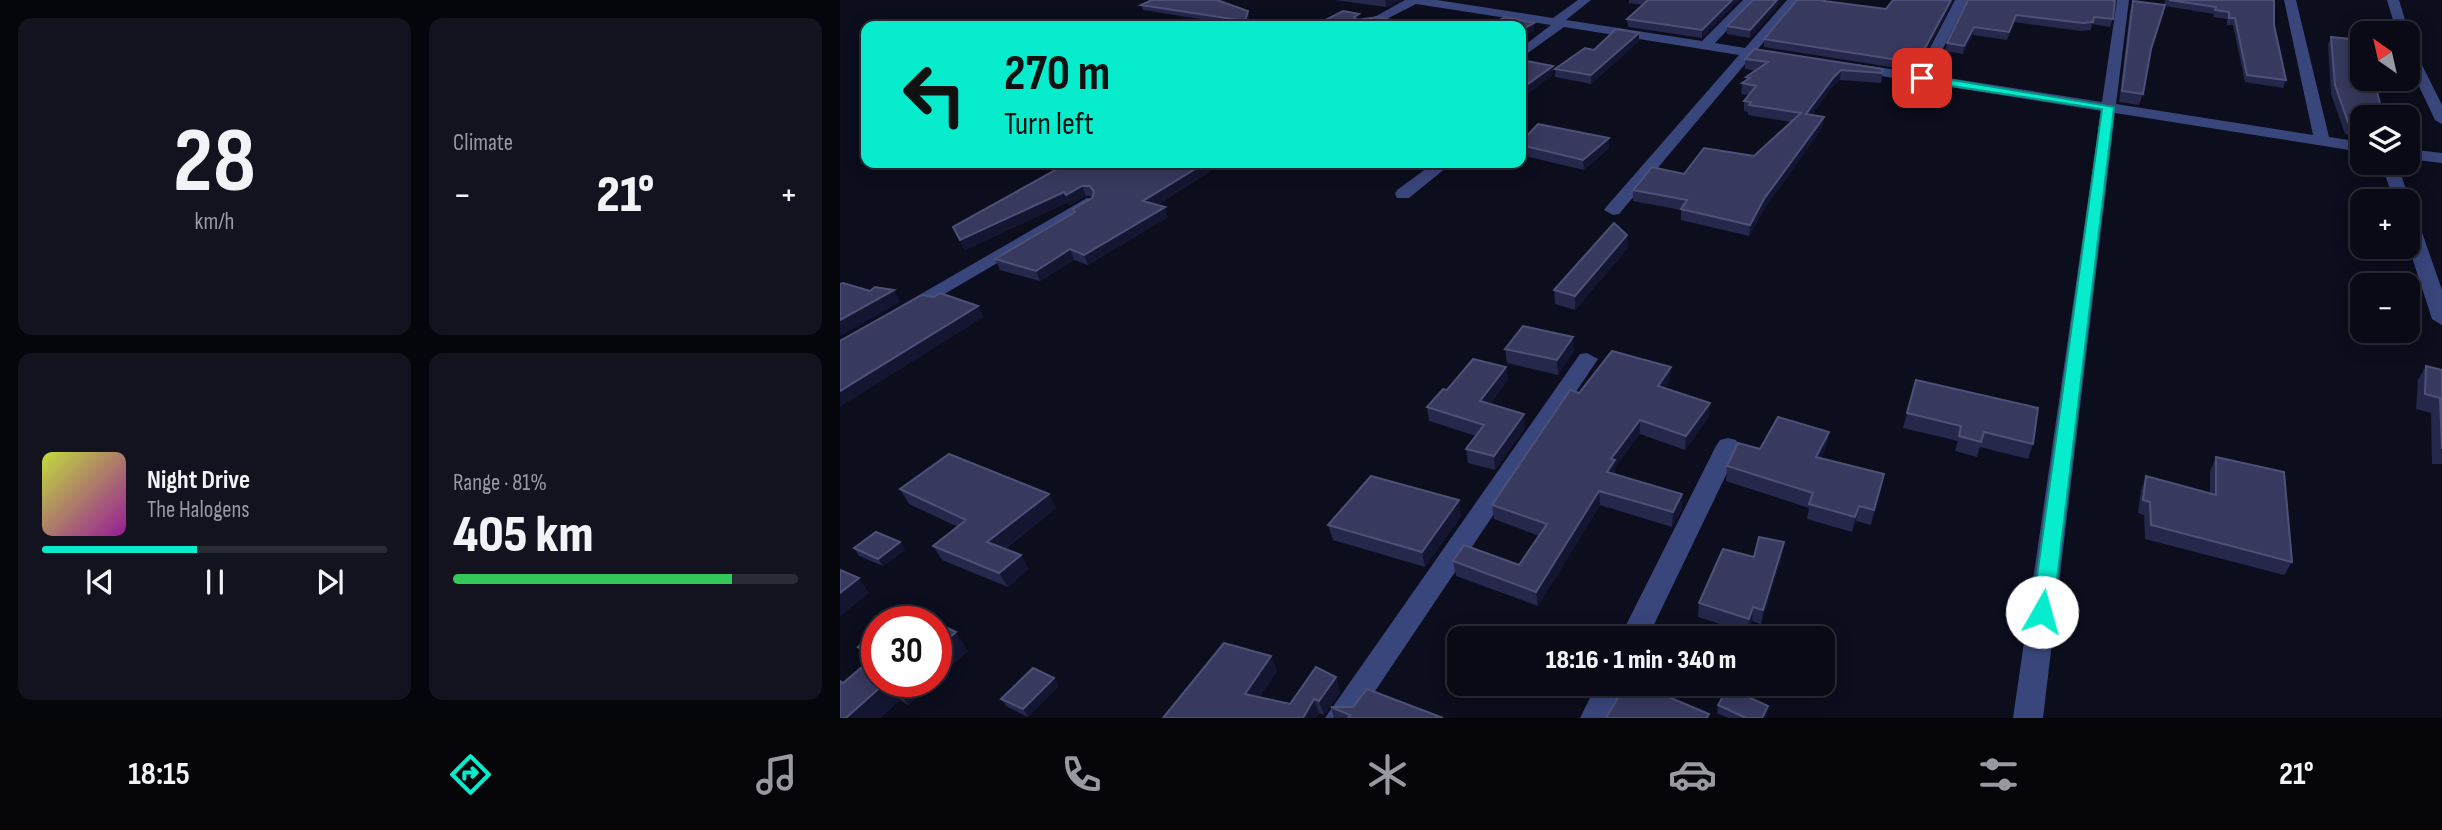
<!DOCTYPE html>
<html lang="en">
<head>
<meta charset="utf-8">
<style>
	:root { --surface:#090a16; --page:#12131f; --text:#f1f3f6; --muted:#999aa1; --line:#292b35; --accent:#08ecce }
	body { margin:0; font-family:"Sofia Sans Condensed",sans-serif; background:var(--page); color:var(--text); height:100vh; display:flex; flex-direction:column; font-size:26px; white-space:nowrap }
	* { box-sizing:border-box; margin:0 }
	p { font-size:23px; color:var(--muted) }
	.icon { flex:none; width:38px; height:38px; fill:none; stroke:currentColor; stroke-width:2; stroke-linecap:round; stroke-linejoin:round }
	.map { position:relative; flex:1; overflow:hidden }
	.panel { display:flex; flex-direction:column; gap:18px; padding:18px; background:#05060c; width:840px }
	.panel>* { flex:none }
	.banner { position:absolute; left:21px; top:21px; width:665px; height:147px; border-radius:14px; box-shadow:0 4px 18px #0003,0 0 0 2px var(--line); background:#08ecce; color:#111; overflow:hidden }
	.needle { width:46px; rotate:326deg }
	.tools { position:absolute; left:1510px; top:21px; display:grid; gap:14px }
	.tools a { display:grid; place-items:center; width:70px; height:70px; border-radius:14px; background:var(--surface); box-shadow:0 4px 18px #0003,0 0 0 2px var(--line); font-size:35px }
	.speed { position:absolute; left:21px; top:606px; display:flex; gap:14px; font-size:35px; font-weight:700; text-align:center }
	.speed>* { display:grid; place-content:center; width:91px; height:91px; border-radius:50%; background:var(--surface); box-shadow:0 4px 18px #0003,0 0 0 2px var(--line); line-height:1 }
	.speed .limit { border:10px solid #d22; background:#fff; color:#111 }
	.pin { position:absolute; display:grid; place-items:center; width:60px; height:60px; color:#fff; margin:-30px; border-radius:14px; box-shadow:0 4px 10px #0006 }
	.me { position:absolute; width:77px; margin:-38px; rotate:7deg; stroke-linejoin:round; filter:drop-shadow(0 0 5px #0008) }
	.turn { display:flex; align-items:center; gap:24px; height:147px; padding:0 28px; font-size:32px }
	.turn .icon { width:91px; height:91px; stroke-width:2.5 }
	.turn b { display:block; font-size:49px; line-height:60px }
	.big { font-size:52px; font-weight:800; line-height:1.1 }
	.panel .widget { flex:1; display:flex; flex-direction:column; justify-content:center; gap:10px; min-width:0; padding:0 24px; border-radius:14px; background:var(--page) }
	.panel .dial { align-items:center; gap:0 }
	.dial b { font-size:91px; line-height:1 }
	.song { display:flex; align-items:center; gap:21px }
	.cover { width:84px; height:84px; border-radius:10px; background:linear-gradient(135deg,hsl(70 70% 55%),hsl(300 70% 35%)) }
	.played { height:7px; border-radius:4px; background:linear-gradient(90deg,var(--accent) 45%,var(--line) 45%) }
	.keys { display:flex; justify-content:space-around; direction:ltr }
	.heat { display:flex; justify-content:space-between; align-items:center; font-size:38px; direction:ltr }
	.charge { height:10px; border-radius:5px; background:linear-gradient(90deg,#34c759 81%,var(--line) 0) }
	.panel .tiles { flex:1; display:grid; gap:18px; grid-template-columns:repeat(2,1fr) }
	.trip { position:absolute; left:607px; top:626px; width:388px; height:70px; border-radius:14px; background:var(--surface); box-shadow:0 4px 18px #0003,0 0 0 2px var(--line); font-weight:800; line-height:70px; text-align:center }
	.dock { display:flex; height:112px; justify-content:space-around; align-items:center; background:#040409; color:var(--muted) }
	.dock .icon { width:49px; height:49px }
	.dock .active { color:var(--accent) }
	.dock b { font-size:32px; color:var(--text) }
	main { display:flex; flex:1; min-height:0 }
	.map>svg:first-child { display:block }
</style>
</head>
<body>
<main>
<section class="panel">
<div class="tiles">
<div class="widget dial"><b>28</b><p>km/h</p></div>
<div class="widget"><p>Climate</p>
<div class="heat"><a>−</a><b class="big">21°</b><a>+</a></div>
</div>
<div class="widget">
<div class="song"><i class="cover"></i><div><b>Night Drive</b><p>The Halogens</p></div></div>
<div class="played"></div>
<div class="keys"><svg class="icon" aria-label="previous" viewBox="0 0 24 24"><path d="M18 5L8 12l10 7zM5 5v14"/></svg><svg class="icon" aria-label="pause" viewBox="0 0 24 24"><path d="M8 5v14M16 5v14"/></svg><svg class="icon" aria-label="next" viewBox="0 0 24 24"><path d="M6 5l10 7-10 7zM19 5v14"/></svg></div>
</div>
<div class="widget"><p>Range · 81%</p><b class="big">405 km</b><div class="charge"></div></div>
</div>
</section>
<div class="map">
<svg width="1602" height="718" viewBox="0 0 1602 718">
	<rect width="100%" height="100%" fill="#0c0d1d"/>
	<g fill="none" stroke-linecap="round" stroke-linejoin="round">
		<path fill="#39467b" fill-rule="evenodd" d="M565 0H597L713 18 738 0H751L726 20 862 41 903 0H916L875 43 905 48 947 0H959L917 50 944 54V60L911 57 779 214 773 215 764 210 767 206 899 55 724 27 681 58V48L711 25 576 4 533 26H518Z
			M1115 0H1127L1090 75 1262 102 1277 0H1289L1276 104 1473 135 1444 0H1456L1489 137 1522 142V152L1275 113 1203 718H1173L1261 111 1016 72 1009 68 1016 64 1077 73Z
			M1547 0H1559L1569 33 1568 35 1557 33Z
			M1568 45 1574 49 1602 105V124L1595 120 1568 63Z
			M1568 149 1602 153V163L1568 159Z
			M594 163H612L569 198H557L555 194 557 190Z
			M1541 163H1557L1570 201 1568 205V201H1554Z
			M247 198 253 199 255 203 253 207 72 313 65 315 55 309Z
			M1568 213 1577 218 1602 290V325L1592 319 1568 245Z
			M747 353 758 359 517 718H485L740 354Z
			M888 438 896 440 900 446 807 639H779L876 446 880 440Z
			M757 684H787L770 718H740Z"/>
	</g>
	<path fill="#25274b" d="M494 0H562L546 7Z
		M789 0H899L862 38 788 27 787 19 803 5 789 3Z
		M913 0H943L910 38 887 34V26Z
		M1053 0H1114L1076 71 924 47V39L990 2 1046 9Z
		M1128 0 1273 19 1270 27 1252 24 1251 30 1241 31 1174 22 1167 40 1133 35 1123 54 1105 51 1107 43Z
		M1325 0H1434V25L1446 80 1443 88 1405 82 1393 25H1387V19L1373 17 1374 14 1325 6 1311 50 1303 94 1299 105 1279 102 1290 11 1293 1 1324 5Z
		M301 5 408 11 409 16 406 26H404L303 10Z
		M799 33V41L751 84 715 77V69L754 50Z
		M1491 37 1512 49 1522 117V138L1505 134 1491 94 1488 45Z
		M905 59 1043 69 1041 83 1000 80 991 88 972 115 984 117 982 128 923 211 909 236 841 220V210L793 201V190L844 174 914 156 951 122 908 115V112L904 111V101L909 95 901 94 902 83 906 80V77L916 71 905 69Z
		M681 142 769 148 744 170 681 155Z
		M307 163H383L317 205 328 217 248 265 234 260 200 281 160 270 155 259 234 212 252 198V196H246L229 205 228 202 125 250 113 227Z
		M788 248 735 310 715 304 714 290Z
		M665 349 734 351 718 375 667 363Z
		M1586 366 1602 370V464H1592L1591 413 1576 409 1578 380Z
		M666 367 668 380 650 404 685 428 655 470 628 463 626 449 636 436 589 421 587 407 607 390Z
		M1076 380 1193 444 1188 459 1140 447 1137 457 1115 451 1118 441 1063 428 1067 413Z
		M830 381 825 388 869 417 845 450 800 434 775 467V475L842 509 832 527 760 505 698 606 616 576 613 561 679 565 699 536 654 519 652 505 739 393Z
		M989 432 986 447 981 458 1044 474 1041 489 1031 525 1016 521 1012 532 967 519 969 508 886 481 887 466 920 449Z
		M1376 457 1452 562 1444 575 1305 539 1304 515 1298 513 1301 490 1306 476 1370 494V471Z
		M60 489 216 508 165 549 181 555 188 569 168 587 102 560 93 546 118 527 69 504Z
		M621 516 585 567 493 540 488 525Z
		M60 542 65 550 43 566 19 556 14 548Z
		M942 556 921 624 912 621 908 633 858 617 859 603 914 557Z
		M96 623 128 651 105 671 109 677 91 693 85 690 68 705 60 700 40 718H0L3 683 29 661 18 647 37 632V681H96Z
		M431 656 437 671 419 697 450 704 496 677 500 692 484 715 479 713 476 718H323Z
		M219 686 188 717 166 706 161 699Z
		M878 705 928 706 927 714 925 718H888L877 713Z
		M491 707 603 718H494Z"/>
	<path fill="#141531" d="M545 0H562L546 7Z
		M892 0H899L862 38V30Z
		M937 0H943L910 38V30Z
		M1111 0H1114L1076 71 1077 63Z
		M408 11 409 16 406 26 405 21Z
		M519 14 520 22 515 26 514 17Z
		M555 21 556 26H545Z
		M694 23V31L681 39V30Z
		M1134 27 1133 35 1123 54 1124 46Z
		M799 33V41L751 84V75Z
		M713 66V75L681 99V89Z
		M1001 70 1000 80 991 88 965 125 966 114 993 78Z
		M984 117 982 128 923 211 909 236 910 225 924 199Z
		M769 138V148L744 170 743 160Z
		M365 163H383L307 211 303 201Z
		M242 186 246 196 229 205 226 195Z
		M224 192 228 202 125 250 120 240Z
		M325 207 328 217 248 265 244 255Z
		M787 235 788 248 735 310V296Z
		M230 249 234 260 200 281 196 271Z
		M54 290 60 302 0 336V320Z
		M138 306 144 317 0 407V391Z
		M733 337 734 351 718 375 717 360Z
		M666 367 668 380 642 414 640 401Z
		M831 367 830 381 818 400V386Z
		M870 403 869 417 845 450 846 436Z
		M684 414 685 428 655 470 654 456Z
		M800 420V434L775 467 776 474 767 487V472L771 459Z
		M989 432 986 447 974 472 976 457Z
		M1044 474 1041 489 1031 525 1034 510Z
		M759 491 760 505 698 606 696 592Z
		M209 494 216 508 155 556 147 542Z
		M842 494V509L832 527 833 512Z
		M619 500 621 516 585 567 582 552Z
		M1019 506 1016 521 1012 532 1015 517Z
		M60 542 65 550 43 566 38 559Z
		M944 542 942 556 921 624 923 610Z
		M181 555 188 569 168 587 159 573Z
		M19 578 29 593 0 617V593Z
		M913 607 912 621 908 633 909 619Z
		M116 632 128 651 105 671 109 677 91 693 82 681H96V649Z
		M431 656 437 671 411 708 405 694Z
		M496 677 500 692 484 715 479 701Z
		M214 678 219 686 188 717 183 709Z
		M60 681H78L85 690 68 705 54 686Z
		M46 682 60 700 40 718H6Z
		M474 699 479 713 476 718H463Z
		M928 706 927 714 925 718H922Z"/>
	<path fill="#37395e" stroke="#4e5177" stroke-width="2" d="M312 0H377L408 11 405 21 301 5Z
		M808 0H892L862 30 787 19Z
		M913 0H937L910 30 887 26Z
		M957 0H985L984 1 1046 9 1053 0H1111L1077 63 924 39Z
		M1128 0H1271L1275 1 1273 19 1254 17 1253 22 1243 23 1176 15 1169 32 1134 27 1124 46 1107 43Z
		M1329 0H1434V25L1446 80 1407 75 1395 18H1389V12L1375 10 1376 7Z
		M1293 1 1325 5 1311 49 1303 94 1282 91Z
		M503 11 519 14 514 17 517 20 538 17 555 21 545 26H474Z
		M665 17 694 23 681 30V26H649Z
		M776 29 799 33 751 75 715 69 745 48 754 50Z
		M1491 37 1510 39 1512 49 1520 50 1522 56V79H1532L1537 91 1543 117H1522V128L1509 125 1495 85Z
		M914 49 1043 69 1042 73 1001 70 993 78 966 114 984 117 924 199 910 225 841 209 847 200 793 190 812 167 844 174 864 148 914 156 961 113 909 105 911 102 904 101 916 86 902 83 910 78 906 77 928 62 905 59Z
		M681 60 713 66 681 89Z
		M698 124 769 138 743 160 681 145V142Z
		M228 163H365L303 201 325 207 244 255 230 249 196 271 155 259 235 212 233 209 252 198 254 192 250 186H242L226 195 224 192 120 240 113 227Z
		M774 223 787 235 735 296 714 290Z
		M3 283 30 291 35 287 54 290 0 320V284Z
		M100 293 138 306 0 391V341L82 295 94 297Z
		M683 326 733 337 717 360 665 349Z
		M772 351 831 367 818 386 870 403 846 436 800 420 771 459 775 460 767 472 842 494 833 512 759 491 696 592 613 561 624 545 679 565 707 524 652 505 730 390 739 393Z
		M633 359 666 367 640 401 684 414 654 456 626 449 644 425 587 407 603 389 607 390Z
		M1586 366 1602 370V449L1600 398 1585 394Z
		M1076 380 1198 408 1193 444 1144 432 1141 442 1119 436 1121 426 1067 413Z
		M938 417 989 432 976 457 1044 474 1034 510 1019 506 1015 517 969 504 973 493 887 466 898 443 920 449Z
		M109 454 209 494 147 542 181 555 159 573 93 546 126 520 60 489Z
		M1376 457 1444 472 1452 562 1311 525 1310 502 1303 500 1306 476 1376 495Z
		M531 476 619 500 582 552 488 525Z
		M36 532 60 542 38 559 14 548Z
		M919 537 944 542 923 610 913 607 909 619 859 603 883 549 914 557Z
		M0 570 19 578 0 593Z
		M73 612 92 621H62Z
		M96 623 116 632 96 649Z
		M37 632V681H60L54 686 46 682 6 718H7H0V681L3 683 35 656 18 647Z
		M384 643 431 656 405 694 450 704 476 667 496 677 479 701 474 699 463 718H323Z
		M193 668 214 678 183 709 161 699Z
		M786 684H798L869 714 867 718H766Z
		M888 688 928 706 922 718H906L878 705Z
		M527 689 603 718H508L510 715 491 707H513Z"/>
	<path fill="#08ecce" stroke="#059986" stroke-width="2" d="M1082 75 1274 107 1213 612 1209 618 1202 620 1195 618 1192 612 1262 109 1079 81 1077 78Z"/>
</svg>
<div class="tools">
<a><svg class="needle" viewBox="-14 -14 28 28"><path d="M0-13l5 13h-10z" fill="#e53935"/><path d="M0 13l5-13h-10z" fill="#999aa1"/></svg></a>
<a><svg class="icon" aria-label="layers" viewBox="0 0 24 24"><path d="M12 4l9 5-9 5-9-5zM3 14l9 5 9-5"/></svg></a>
<a>+</a>
<a>−</a>
</div>
<div class="speed"><div class="limit">30</div></div>
<div class="pin" style="left:1082px;top:78px;background:#d93025"><svg class="icon" aria-label="arrive" viewBox="0 0 24 24"><path d="M6 21V4h12l-3 4 3 4H6"/></svg></div>
<svg class="me" style="left:1202px;top:612px" viewBox="-20 -20 40 40"><circle r="19" fill="#fff"/><path d="M0-13L10 11 0 6-10 11z" fill="#08ecce"/></svg>
<div class="trip">18:16 · 1 min · 340 m</div>
<div class="banner">
<div class="turn"><svg class="icon" aria-label="left" viewBox="0 0 24 24"><path d="M17 20v-9H6M10 6l-5 5 5 5"/></svg><div><b>270 m</b>Turn left</div></div>
</div>
</div>
</main>
<nav class="dock">
<b>18:15</b>
<svg class="icon active" aria-label="directions" viewBox="0 0 24 24"><path d="M12 3l9 9-9 9-9-9zM9 14v-3h6M13 9l2 2-2 2"/></svg>
<svg class="icon" aria-label="music" viewBox="0 0 24 24"><path d="M9 18V5l10-2v13"/><circle cx="6" cy="18" r="3"/><circle cx="16" cy="16" r="3"/></svg>
<svg class="icon" aria-label="phone" viewBox="0 0 24 24"><path d="M5 4h4l2 5-3 2q2 4 5 5l2-3 5 2v4C11 20 4 13 5 4z"/></svg>
<svg class="icon" aria-label="climate" viewBox="0 0 24 24"><path d="M12 3v18M4 7l16 10M4 17L20 7"/></svg>
<svg class="icon" aria-label="car" viewBox="0 0 24 24"><path d="M5 17H2v-5l4-1 3-4h7l3 4 3 1v5h-3M9 17h6M6 11h13"/><circle cx="7" cy="17" r="2"/><circle cx="17" cy="17" r="2"/></svg>
<svg class="icon" aria-label="filters" viewBox="0 0 24 24"><path d="M4 7h16M4 17h16"/><circle cx="9" cy="7" r="2"/><circle cx="15" cy="17" r="2"/></svg>
<b>21°</b>
</nav>
</body>
</html>
